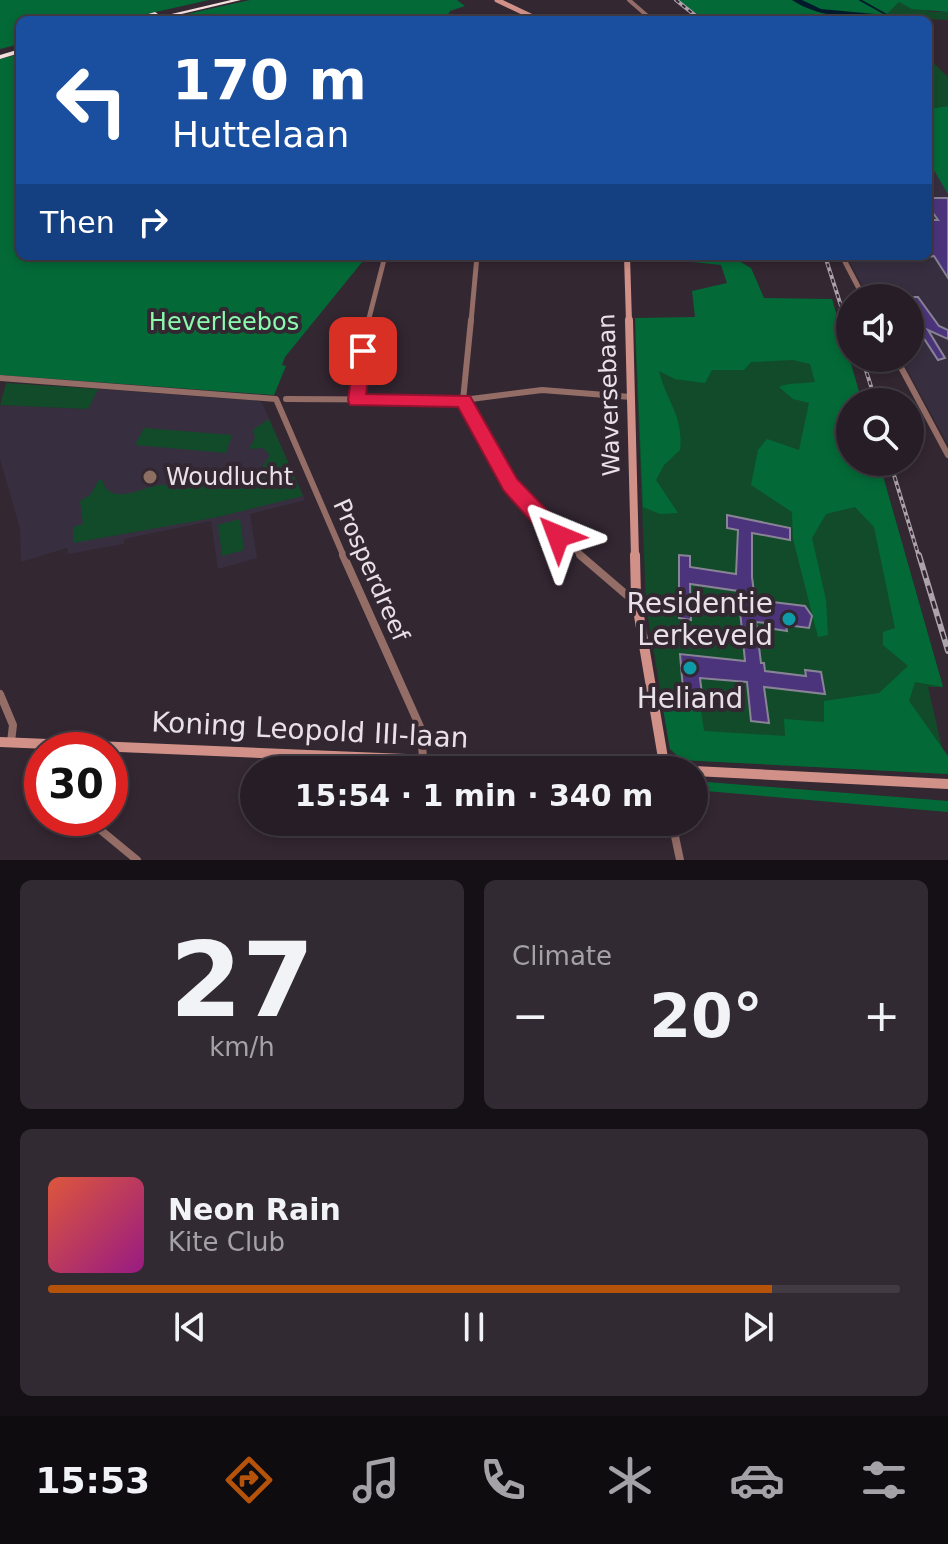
<!DOCTYPE html>
<html lang="en">
<head>
<meta charset="utf-8">
<style>
	:root { --surface:#261d26; --page:#322a32; --text:#f1f3f6; --muted:#a4a2a7; --line:#423b43; --accent:#b45309 }
	body { margin:0; font-family:"DejaVu Sans",sans-serif; background:var(--page); color:var(--text); height:100vh; display:flex; flex-direction:column; font-size:30px; white-space:nowrap }
	* { box-sizing:border-box; margin:0 }
	p { font-size:26px; color:var(--muted) }
	.icon { flex:none; width:44px; height:44px; fill:none; stroke:currentColor; stroke-width:2; stroke-linecap:round; stroke-linejoin:round }
	.map { position:relative; height:860px; overflow:hidden }
	.sheet { display:flex; flex-direction:column; gap:20px; padding:20px; background:#151015; flex:1 }
	.sheet>* { flex:none }
	.banner { position:absolute; left:16px; top:16px; width:916px; height:244px; border-radius:12px; box-shadow:0 4px 12px #0003,0 0 0 2px var(--line); background:#1a4fa0; color:#fff; overflow:hidden }
	.tools { position:absolute; left:836px; top:284px; display:grid; gap:16px }
	.tools a { display:grid; place-items:center; width:88px; height:88px; border-radius:50%; background:var(--surface); box-shadow:0 4px 12px #0003,0 0 0 2px var(--line); font-size:40px }
	.speed { position:absolute; left:24px; top:732px; display:flex; gap:16px; font-size:40px; font-weight:700; text-align:center }
	.speed>* { display:grid; place-content:center; width:104px; height:104px; border-radius:50%; background:var(--surface); box-shadow:0 4px 12px #0003,0 0 0 2px var(--line); line-height:1 }
	.speed .limit { border:12px solid #d22; background:#fff; color:#111 }
	.pin { position:absolute; display:grid; place-items:center; width:68px; height:68px; color:#fff; margin:-34px; border-radius:16px; box-shadow:0 4px 12px #0006 }
	.me { position:absolute; width:88px; margin:-44px; rotate:316deg; stroke-linejoin:round; filter:drop-shadow(0 0 6px #0008) }
	.turn { display:flex; align-items:center; gap:28px; height:168px; padding:0 24px; font-size:36px }
	.turn .icon { width:104px; height:104px; stroke-width:2.5 }
	.turn b { display:block; font-size:56px; line-height:68px }
	.then { display:flex; align-items:center; height:76px; padding:0 24px; background:#0003; gap:16px; font-size:30px }
	.big { font-size:60px; font-weight:800; line-height:1.1 }
	.sheet .tile { flex:1; display:flex; flex-direction:column; justify-content:center; gap:12px; min-width:0; padding:0 28px; border-radius:12px; background:var(--page) }
	.sheet .dial { align-items:center; gap:0 }
	.dial b { font-size:104px; line-height:1 }
	.song { display:flex; align-items:center; gap:24px }
	.cover { width:96px; height:96px; border-radius:12px; background:linear-gradient(135deg,hsl(10 70% 55%),hsl(310 70% 35%)) }
	.played { height:8px; border-radius:4px; background:linear-gradient(90deg,var(--accent) 85%,var(--line) 85%) }
	.keys { display:flex; justify-content:space-around; direction:ltr }
	.heat { display:flex; justify-content:space-between; align-items:center; font-size:44px; direction:ltr }
	.sheet .tiles { flex:1; display:grid; gap:20px; grid-template-columns:1fr 1fr }
	.tile:last-child { grid-column:span 2 }
	.trip { position:absolute; left:240px; top:756px; width:468px; height:80px; border-radius:40px; background:var(--surface); box-shadow:0 4px 12px #0003,0 0 0 2px var(--line); font-weight:800; line-height:80px; text-align:center }
	.tabs { display:flex; height:128px; justify-content:space-around; align-items:center; background:#0f0c0f; color:var(--muted) }
	.tabs .icon { width:56px; height:56px }
	.tabs .on { color:var(--accent) }
	.tabs b { font-size:36px; color:var(--text) }
	.map>svg:first-child { display:block }
</style>
</head>
<body>
<div class="map">
<svg width="948" height="860" viewBox="0 0 948 860">
	<rect width="100%" height="100%" fill="#332732"/>
	<path fill="#372f3f" d="M928 150 948 175V445L901 358H910V298H870L846 256H928Z
		M98 389 258 401 262 403 305 500 250 514 257 558 218 569 211 521 124 539V544L68 554 67 548 21 562 20 528 0 459V405L87 409Z"/>
	<path fill="#124b2a" d="M899 2 931 12H948V20L884 17Z
		M928 58 948 77V106L928 109Z
		M635 334 844 338 862 402H850V462H879L943 687H928L948 774 682 760 670 749 646 605Z
		M6 383 98 389 88 409 0 405Z
		M269 419 303 496 218 517 73 543V527L83 524 80 501 90 495 99 480H102C110 507 141 488 159 485 169 483 175 491 184 489 194 487 204 483 214 484L218 489 236 484 248 489 270 455 263 448 249 449 255 438 253 430Z
		M144 428 232 435 226 453 135 445Z
		M240 519 244 550 222 556 218 525Z"/>
	<path fill="#036a37" d="M0 0H209L120 20H20V44L0 49Z
		M250 0H457L465 6 450 11 445 20H160Z
		M678 0H792L818 12 880 20H705Z
		M800 0H948V12L912 9 899 2 884 17 820 10Z
		M20 54V256H367L285 357 282 365 286 366 274 395 0 375V59Z
		M948 106V194L928 160V109Z
		M682 256H730L751 268 764 298 832 299 862 402H850V462H879L943 687 915 682 909 701 948 756V774L682 760 670 749 662 703 700 704 704 731 785 736 784 719 824 722V701L879 693 908 666 883 645V632L895 628 874 527 855 507 826 514 812 538 826 600 828 635 818 637 793 539 792 512 751 485 758 450 767 439 799 450 809 403 793 399 779 387C788 382 804 384 815 382L810 364 793 360 751 362 744 370H712L705 383 675 379 659 371C666 401 684 416 680 450L664 465 656 480 678 513 660 514 643 507 635 318 695 317 692 291 727 283 721 265 683 261Z
		M694 781 948 801V812L694 790Z"/>
	<g fill="none" stroke-linecap="round" stroke-linejoin="round">
		<path stroke="#021a2c" stroke-width="2" d="M860 0 894 19"/>
		<path fill="#021a2c" fill-rule="evenodd" d="M792 0H802L821 9 917 18 921 20C883 20 824 22 792 0Z"/>
	</g>
	<path fill="#4c347c" stroke="#888496" stroke-width="2" d="M928 198H948V278L934 256 928 257V220H938L928 206Z
		M910 297H918L939 326 948 330V339L928 330 945 358 938 360 910 317Z
		M727 515 790 528V540L752 533V577L755 600 805 606 812 616 809 628 786 625 787 631 768 628 767 623 756 622 761 663H764L765 671 806 676 805 670 821 672 825 694 764 687 769 723 751 721 747 682 700 678 703 702 684 701 680 654 745 661 738 591 690 584 691 620 679 618V555L690 556V567L736 574 738 530 727 528Z"/>
	<g fill="none" stroke-linecap="round" stroke-linejoin="round">
		<path stroke="#956d67" stroke-width="4" d="M629 0 652 20"/>
		<path stroke="#956d67" stroke-width="5" d="M842 256 864 298
			M368 322 385 256
			M471 322 477 256"/>
		<path stroke="#956d67" stroke-width="6" d="M471 320 463 400 510 485 583 557
			M896 358 948 455
			M0 378 276 399 344 557
			M286 399 463 400 542 390 631 397
			M356 400 369 320"/>
		<path stroke="#956d67" stroke-width="8" d="M343 555 421 729 423 759
			M580 555 629 597 636 598
			M0 694 13 725 11 742
			M86 818 137 860
			M672 822 680 860"/>
		<path stroke="#d19188" stroke-width="5" d="M497 0 539 20"/>
		<path stroke="#d19188" stroke-width="6" d="M627 256 629 322"/>
		<path stroke="#d19188" stroke-width="8" d="M629 320 635 557"/>
		<path stroke="#d19188" stroke-width="10" d="M635 555 636 598 665 770
			M0 742 668 770
			M694 771 948 784"/>
		<path fill="#f3dfdb" fill-rule="evenodd" d="M231 0H241L156 20H146Z
			M155 12 158 14 157 15 138 20H128Z
			M20 49V53L0 59V55Z"/>
		<defs>
			<path id="rail-far1" d="M676 0 701 20
				M825 256 850 334
				M862 358 876 402
				M890 462 919 557"/>
			<path id="rail" d="M919 555 948 651"/>
		</defs>
		<use href="#rail-far1" stroke="#aca3ab" stroke-width="4"/>
		<use href="#rail" stroke="#aca3ab" stroke-width="6"/>
		<use href="#rail-far1" stroke="#332732" stroke-width="2" stroke-dasharray="4" stroke-linecap="butt"/>
		<use href="#rail" stroke="#332732" stroke-width="3" stroke-dasharray="8" stroke-linecap="butt"/>
	</g>
	<path fill="#e11d48" stroke="#92132f" stroke-width="2" d="M363 345 372 351 366 394 470 396 517 479 565 529 568 536 565 542 558 544 550 542 504 491 458 407 350 405 348 400 355 351Z"/>
	<circle fill="#8d6e63" stroke="#332732" stroke-width="3" cx="150" cy="477" r="8"/>
	<g fill="#0f9aa8" stroke="#332732" stroke-width="3">
		<circle cx="789" cy="619" r="8"/>
		<circle cx="690" cy="668" r="8"/>
	</g>
	<g text-anchor="middle" dominant-baseline="central" stroke-width="8" stroke-linejoin="round" paint-order="stroke">
		<g font-size="24" fill="#8bfaaf" stroke="#332732">
			<text x="224" y="322">Heverleebos</text>
		</g>
		<g font-size="24" fill="#e9e1e8" stroke="#332732">
			<text transform="translate(609 395) rotate(-92)">Waversebaan</text>
			<text transform="translate(371 570) rotate(66)">Prosperdreef</text>
		</g>
		<g font-size="24" fill="#e9e1e8" stroke="#332732" text-anchor="start">
			<text x="166" y="477">Woudlucht</text>
		</g>
		<g font-size="28" fill="#e9e1e8" stroke="#332732" text-anchor="end">
			<text x="773" y="603">Residentie<tspan x="773" dy="32">Lerkeveld</tspan></text>
			<text x="690" y="698" text-anchor="middle">Heliand</text>
		</g>
		<g font-size="28" fill="#e9e1e8" stroke="#332732">
			<text transform="translate(310 730) rotate(3)">Koning Leopold III-laan</text>
		</g>
	</g>
</svg>
<div class="tools">
<a><svg class="icon" aria-label="sound" viewBox="0 0 24 24"><path d="M4 9h4l5-4v14l-5-4H4zM17 9q2 3 0 6"/></svg></a>
<a><svg class="icon" aria-label="search" viewBox="0 0 24 24"><circle cx="10" cy="10" r="6"/><path d="M15 15l6 6"/></svg></a>
</div>
<div class="speed"><div class="limit">30</div></div>
<div class="pin" style="left:363px;top:351px;background:#d93025"><svg class="icon" aria-label="arrive" viewBox="0 0 24 24"><path d="M6 21V4h12l-3 4 3 4H6"/></svg></div>
<svg class="me" style="left:558px;top:536px" viewBox="-20 -20 40 40"><path d="M0-17L14 15 0 8-14 15z" fill="#e11d48" stroke="#fff" stroke-width="4"/></svg>
<div class="trip">15:54 · 1 min · 340 m</div>
<div class="banner">
<div class="turn"><svg class="icon" aria-label="left" viewBox="0 0 24 24"><path d="M17 20v-9H6M10 6l-5 5 5 5"/></svg><div><b>170 m</b>Huttelaan</div></div>
<div class="then">Then<svg class="icon" aria-label="right" viewBox="0 0 24 24"><path d="M7 20v-9h11M14 6l5 5-5 5"/></svg></div>
</div>
</div>
<section class="sheet">
<div class="tiles">
<div class="tile dial"><b>27</b><p>km/h</p></div>
<div class="tile"><p>Climate</p>
<div class="heat"><a>−</a><b class="big">20°</b><a>+</a></div>
</div>
<div class="tile">
<div class="song"><i class="cover"></i><div><b>Neon Rain</b><p>Kite Club</p></div></div>
<div class="played"></div>
<div class="keys"><svg class="icon" aria-label="previous" viewBox="0 0 24 24"><path d="M18 5L8 12l10 7zM5 5v14"/></svg><svg class="icon" aria-label="pause" viewBox="0 0 24 24"><path d="M8 5v14M16 5v14"/></svg><svg class="icon" aria-label="next" viewBox="0 0 24 24"><path d="M6 5l10 7-10 7zM19 5v14"/></svg></div>
</div>
</div>
</section>
<nav class="tabs">
<b>15:53</b>
<svg class="icon on" aria-label="directions" viewBox="0 0 24 24"><path d="M12 3l9 9-9 9-9-9zM9 14v-3h6M13 9l2 2-2 2"/></svg>
<svg class="icon" aria-label="music" viewBox="0 0 24 24"><path d="M9 18V5l10-2v13"/><circle cx="6" cy="18" r="3"/><circle cx="16" cy="16" r="3"/></svg>
<svg class="icon" aria-label="phone" viewBox="0 0 24 24"><path d="M5 4h4l2 5-3 2q2 4 5 5l2-3 5 2v4C11 20 4 13 5 4z"/></svg>
<svg class="icon" aria-label="climate" viewBox="0 0 24 24"><path d="M12 3v18M4 7l16 10M4 17L20 7"/></svg>
<svg class="icon" aria-label="car" viewBox="0 0 24 24"><path d="M5 17H2v-5l4-1 3-4h7l3 4 3 1v5h-3M9 17h6M6 11h13"/><circle cx="7" cy="17" r="2"/><circle cx="17" cy="17" r="2"/></svg>
<svg class="icon" aria-label="filters" viewBox="0 0 24 24"><path d="M4 7h16M4 17h16"/><circle cx="9" cy="7" r="2"/><circle cx="15" cy="17" r="2"/></svg>
</nav>
</body>
</html>
